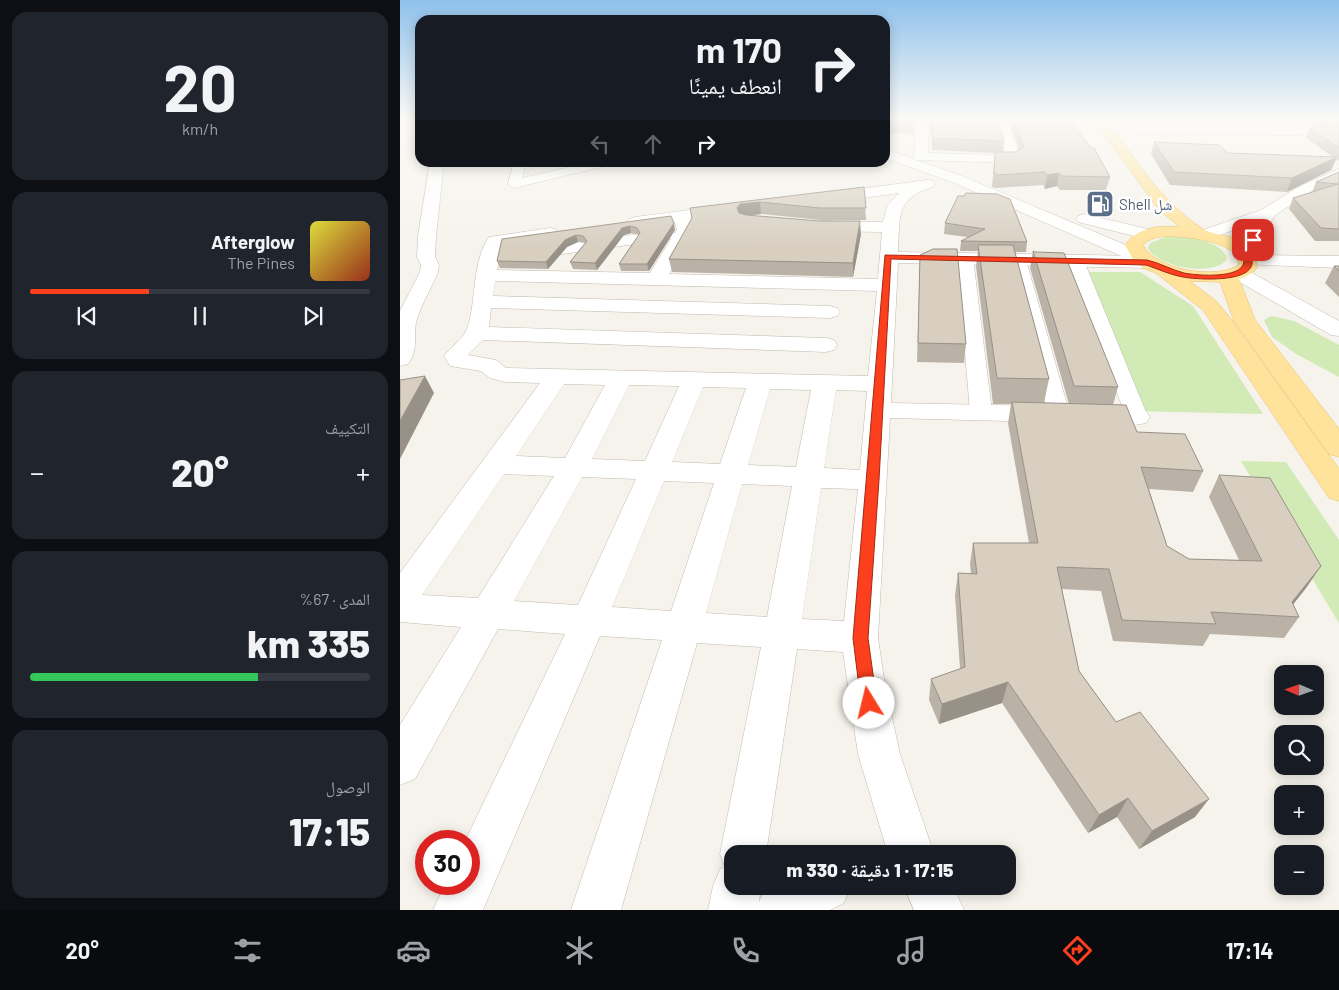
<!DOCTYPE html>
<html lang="ar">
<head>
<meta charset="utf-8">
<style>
	:root { --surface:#171b24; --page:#20242c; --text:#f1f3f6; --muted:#9ea1a6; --line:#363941; --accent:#fc3f1d }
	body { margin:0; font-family:Barlow,"Noto Naskh Arabic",sans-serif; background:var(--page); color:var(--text); direction:rtl; height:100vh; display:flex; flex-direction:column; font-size:19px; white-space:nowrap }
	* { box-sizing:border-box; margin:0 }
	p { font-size:16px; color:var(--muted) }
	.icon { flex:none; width:28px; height:28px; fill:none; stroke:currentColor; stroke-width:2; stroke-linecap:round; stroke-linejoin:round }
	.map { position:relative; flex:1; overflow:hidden; direction:ltr }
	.drawer { display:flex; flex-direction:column; gap:12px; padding:12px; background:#0d0f14; width:400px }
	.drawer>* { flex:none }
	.top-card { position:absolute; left:15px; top:15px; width:475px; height:152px; border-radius:15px; box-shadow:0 2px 12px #0003; direction:rtl; background:#171b24; color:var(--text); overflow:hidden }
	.needle { width:32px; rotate:272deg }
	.tools { position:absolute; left:874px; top:665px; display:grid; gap:10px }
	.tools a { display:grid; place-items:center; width:50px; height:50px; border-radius:10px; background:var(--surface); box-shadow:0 2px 12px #0003; font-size:25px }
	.speed { position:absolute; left:15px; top:830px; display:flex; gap:10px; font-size:25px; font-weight:700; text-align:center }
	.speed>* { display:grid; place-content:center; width:65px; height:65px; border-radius:50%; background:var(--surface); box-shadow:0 2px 12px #0003; line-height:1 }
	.speed .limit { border:8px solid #d22; background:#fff; color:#111 }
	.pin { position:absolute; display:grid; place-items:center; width:42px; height:42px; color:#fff; margin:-21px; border-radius:10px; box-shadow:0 2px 8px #0006 }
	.me { position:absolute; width:55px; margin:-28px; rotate:351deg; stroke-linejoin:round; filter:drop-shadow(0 0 4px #0008) }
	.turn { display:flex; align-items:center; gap:18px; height:105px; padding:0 25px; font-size:22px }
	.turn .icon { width:65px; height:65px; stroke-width:2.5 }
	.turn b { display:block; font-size:35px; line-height:42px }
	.lanes { display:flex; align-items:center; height:48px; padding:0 25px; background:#0003; justify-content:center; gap:25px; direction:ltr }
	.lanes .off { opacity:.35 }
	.big { font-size:38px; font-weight:800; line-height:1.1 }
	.drawer .widget { flex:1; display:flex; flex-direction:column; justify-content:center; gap:8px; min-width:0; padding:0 18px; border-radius:15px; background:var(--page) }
	.drawer .dial { align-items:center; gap:0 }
	.dial b { font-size:65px; line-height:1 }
	.song { display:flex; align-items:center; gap:15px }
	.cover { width:60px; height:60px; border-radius:8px; background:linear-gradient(135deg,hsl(60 70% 55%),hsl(10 70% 35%)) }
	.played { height:5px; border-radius:2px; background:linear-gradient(90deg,var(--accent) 35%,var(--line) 35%) }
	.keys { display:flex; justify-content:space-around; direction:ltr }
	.heat { display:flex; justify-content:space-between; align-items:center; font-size:28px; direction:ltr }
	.charge { height:8px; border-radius:4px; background:linear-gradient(90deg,#34c759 67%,var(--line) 0) }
	.trip { position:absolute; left:324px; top:845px; width:292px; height:50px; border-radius:15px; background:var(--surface); box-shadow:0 2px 12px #0003; font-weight:800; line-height:50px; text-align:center; direction:rtl }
	.tab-bar { display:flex; height:80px; justify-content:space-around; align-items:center; background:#090b0e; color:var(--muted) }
	.tab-bar .icon { width:35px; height:35px }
	.tab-bar .on { color:var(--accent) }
	.tab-bar b { font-size:22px; color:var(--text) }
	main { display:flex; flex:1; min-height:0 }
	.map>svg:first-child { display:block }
</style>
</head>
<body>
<main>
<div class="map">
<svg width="939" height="910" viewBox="0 0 939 910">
	<rect width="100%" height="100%" fill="#f6f3ec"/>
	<path fill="#d2eab5" d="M765 237C781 236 823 239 827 259 814 278 757 267 748 248L750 243Z
		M679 272H740L793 306 863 414 734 411Z
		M871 316 894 321 939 345V377L896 354 872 337 864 320Z
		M841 461 886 462 939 540V623Z"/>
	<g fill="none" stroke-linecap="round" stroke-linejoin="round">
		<defs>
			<path id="pedestrian" d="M114 162H126L122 178 192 162H216L214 164 114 188 108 184Z
				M565 253 571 255 573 258 592 412 589 417 581 419 573 417 570 412 557 258 559 255Z
				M618 255 624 257 626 260 670 415 667 420 659 422 651 420 648 415 610 260 612 257Z
				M676 256 682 258 684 261 748 417 745 422 737 424 729 422 726 417 668 261 670 258Z"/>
			<path id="minor" d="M516 120H528V153L605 155 596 120H608L620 159 613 163 516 160 514 157Z
				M706 124 921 128 927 132 921 136 702 131 700 128 702 125Z
				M30 162H44L36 236 35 257 39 265 38 272C32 287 22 303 17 319 12 335 20 347 8 364L0 366V311L20 272 21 265 17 257 18 236Z
				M528 180 533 181 535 184 533 187C495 197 500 219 498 252L747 256 753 258 756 262 753 266 747 268 498 263 491 403 646 406 655 408 659 414 655 420 646 422 490 418 478 638 485 686 500 754 534 854H488L458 754 443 652 397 649 366 854H332V886H361L359 902 363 893 375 886H451L444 903 430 910H308L313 886 320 869 325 867 320 854 361 647 297 643 221 910H171L262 640 200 636 83 910H33L45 884H69V841H65L165 634 98 629 15 779 0 785V725L61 627 0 622V573L140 383 105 382 90 378 81 371 50 366 44 356C50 347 63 339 67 329 77 301 71 263 89 237L150 228 156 229 158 233 156 237 150 238 103 244 97 270 250 273 271 239 127 259 121 258 118 254 121 250 127 249 268 230 275 233 277 230 275 222 235 227 229 225 227 222 229 219 235 217 328 205 334 207 336 210 334 213 290 220 293 230 269 274 478 279 482 232 422 231 416 230 414 226 416 222 422 221 483 222 487 206 499 193 428 203 423 201 420 198 423 195 428 193ZM95 281 477 291 468 376 106 368 96 360 68 355 83 340 426 352 434 350 437 345 434 340 426 338 89 327 91 308 430 318 437 316 440 312 437 308 430 306 93 296ZM164 384 205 385 165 458 116 456ZM229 385 279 386 245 461 192 459ZM303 387 346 388 320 464 272 462ZM370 389 411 390 396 467 348 465ZM436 390 467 391 460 470 424 468ZM104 474 154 476 78 598 22 595ZM182 477 236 479 178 605 114 601ZM264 481 314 483 271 611 212 607ZM342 484 392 486 367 617 306 613ZM421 488 458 489 444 621 402 619Z
				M849 255 939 256V268L843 264 840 260 843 256Z
				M838 267 845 269 939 321V336L931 335 831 277 829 273 831 269Z
				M694 408 737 409 746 411 750 417 746 423C728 427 703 426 685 422L681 416 685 410Z
				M504 886H553L564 910H514Z"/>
			<path id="tertiary" d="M485 149 562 176 747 254 750 258 747 262 741 263 735 262 552 182 485 158Z
				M939 169V178L910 192 874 216 852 258 846 259 840 258 837 254 853 223 806 240 800 239 797 235 800 231 861 210 900 186Z
				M684 214 752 230 755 234 752 238 746 239 678 222 676 219 678 216Z"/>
			<path id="primary" d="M694 120H706C735 158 762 203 803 229 820 239 849 232 857 259 861 271 847 276 839 279L855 320 939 429V457L929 454 834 321 820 282 790 281 817 302 830 318 939 469V501L929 498 803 310 756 273 743 268 733 259 725 245C738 227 759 225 780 227L760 211ZM768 236C792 238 817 239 836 254L839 265C817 280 755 270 743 245 750 238 758 237 768 236Z"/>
		</defs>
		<use href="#pedestrian" stroke="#c2bbae" stroke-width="1"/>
		<use href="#minor" stroke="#c2bbae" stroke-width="1"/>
		<use href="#tertiary" stroke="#c2bbae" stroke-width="1"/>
		<use href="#primary" stroke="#e6c16a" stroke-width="1"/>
		<use href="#pedestrian" fill="#fff" fill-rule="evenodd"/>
		<use href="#minor" fill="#fff" fill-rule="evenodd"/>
		<use href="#tertiary" fill="#fff" fill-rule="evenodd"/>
		<use href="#primary" fill="#ffe39c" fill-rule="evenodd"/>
	</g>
	<path fill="#bab2a6" d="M485 120H515L513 134 485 133Z
		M530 120H598L604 141 603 152H615L619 150 609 120H669L710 177 706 190H660L657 186 645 189 643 185 596 188 592 187 595 153 532 150V134H530Z
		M901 120H939V161L936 159 931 170 887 192 770 185 751 154 754 142 828 153 933 157 906 138 910 128H925L922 126H912L913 124Z
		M939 172V241H915L889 209 893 198 912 192 916 182Z
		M464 187 466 220H421L361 214 348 216 461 234 453 277 272 272 269 259 292 219 290 208Z
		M558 196 627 242 626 252H615L649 379 644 403 669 404 630 268 633 251 718 387 713 405 737 432 803 471 793 492 749 489 767 546 789 559 839 560 809 497 819 475 921 566 906 588 893 604 899 617 884 638 810 634 803 646 713 641 701 591 662 589 679 671 716 722 795 817 739 849 717 817 688 833 602 703 539 724 529 700 531 679 560 669 555 595 558 573H571L570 564 573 543H629L608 423 611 404H593L576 266 578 251H560L561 241 568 237 544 234 545 223Z
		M271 216 275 230 249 271H221L219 264 239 235 231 233 224 235 197 270 173 269 170 262 185 243 178 242 167 247 148 269 100 268 97 261 102 239Z
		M520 255 566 344 564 363 517 362Z
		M934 266H939V297L925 283Z"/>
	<path fill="#979187" d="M937 157 931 170 887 192 892 178Z
		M659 173 657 186 645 189 647 175Z
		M360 202 361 214 342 216 338 220 337 208 340 204Z
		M460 221 461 234 453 277V263Z
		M274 223 275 230 249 271 247 264Z
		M230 226 231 233 224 235 197 270 195 263 222 228Z
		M176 235 178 242 167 247 148 269 146 262 165 240Z
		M25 376 34 393 0 459V421Z
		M921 566 906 588 884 616 892 602Z
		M608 682 602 703 539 724 542 704Z
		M728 798 717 817 688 833 699 815Z
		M809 799 795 817 739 849 752 831Z"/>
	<path fill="#d8cfc1" stroke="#979187" d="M485 120H514V122L485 121Z
		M531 120H598L604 141 532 138 533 123 531 122Z
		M614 120H669L691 148H694L710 177 662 176 659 173 647 175 645 172 598 175 594 173 595 152H615L624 147Z
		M931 120H939V148L910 128H925L932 124V121Z
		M754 142 819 145 828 153 937 157 892 178 774 172Z
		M939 172V229L921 228 893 198 938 184 916 182Z
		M464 187 466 208H420L360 202 340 204 337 208 339 213 346 215 420 221H460L453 263 269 259 292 218 290 208Z
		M566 193 597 194 610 199 627 242 561 241 585 229 545 223 558 196H564Z
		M271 216 274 223 247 264H219L240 233 237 228 230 226 222 228 195 263 170 262 187 241 183 236 176 235 165 240 146 262 97 261 102 239Z
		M578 245H613L649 379 597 378Z
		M533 249H557L566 344 518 343 520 255Z
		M633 251 635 252 664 253 718 387 674 386Z
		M934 266H939V271Z
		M25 376 0 421V380Z
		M612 402 726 405 737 432 785 434 803 471 741 467 767 546 789 559 862 561 819 475 870 478 921 566 892 602 899 617 811 612 816 624 722 620 709 569 657 567 679 671 716 722 740 712 809 799 752 831 728 798 699 815 608 682 542 704 531 679 565 667 558 573 577 574 573 543H638Z"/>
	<linearGradient id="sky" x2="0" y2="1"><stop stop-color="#8fc1ec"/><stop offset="0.48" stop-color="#fbfaf6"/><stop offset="1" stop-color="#fbfaf6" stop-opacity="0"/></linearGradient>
	<rect width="939" height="248" fill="url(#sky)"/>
	<path fill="#fc3f1d" stroke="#a42913" d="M853 238 857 240 850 254C865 284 799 280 783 277 771 275 758 269 746 265L491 259 479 480 468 638 477 703 475 709 469 711 464 709 461 703 453 638 485 255 747 260C760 263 772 270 784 273 798 276 855 280 842 254L849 240Z"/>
	<defs>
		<symbol id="fuel-square" viewBox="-11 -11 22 22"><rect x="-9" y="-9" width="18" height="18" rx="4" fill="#5c6f8a" stroke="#fff"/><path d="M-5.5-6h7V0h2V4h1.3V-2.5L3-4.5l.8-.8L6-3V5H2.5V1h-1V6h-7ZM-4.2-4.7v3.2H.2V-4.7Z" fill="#fff"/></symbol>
	</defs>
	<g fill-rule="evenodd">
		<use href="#fuel-square" x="684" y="188" width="32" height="32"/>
	</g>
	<g text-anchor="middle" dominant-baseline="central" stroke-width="5" stroke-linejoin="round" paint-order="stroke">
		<g font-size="15" fill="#4e5e75" stroke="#fff" text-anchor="start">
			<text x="719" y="204">Shell شل</text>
		</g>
	</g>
</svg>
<div class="tools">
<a><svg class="needle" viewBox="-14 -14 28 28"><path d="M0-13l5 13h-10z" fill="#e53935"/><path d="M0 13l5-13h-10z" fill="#9ea1a6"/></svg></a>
<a><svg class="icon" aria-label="search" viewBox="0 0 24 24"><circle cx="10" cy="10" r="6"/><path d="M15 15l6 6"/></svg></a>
<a>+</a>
<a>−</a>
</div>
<div class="speed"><div class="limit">30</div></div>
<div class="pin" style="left:853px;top:240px;background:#d93025"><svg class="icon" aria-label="arrive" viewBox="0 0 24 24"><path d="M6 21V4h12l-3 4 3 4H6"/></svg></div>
<svg class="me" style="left:469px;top:703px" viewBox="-20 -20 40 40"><circle r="19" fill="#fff"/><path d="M0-13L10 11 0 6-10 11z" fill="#fc3f1d"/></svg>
<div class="trip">17:15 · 1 دقيقة · 330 m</div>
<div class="top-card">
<div class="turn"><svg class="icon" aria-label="right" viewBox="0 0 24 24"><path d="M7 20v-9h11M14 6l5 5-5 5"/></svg><div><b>170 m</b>انعطف يمينًا</div></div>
<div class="lanes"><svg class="icon off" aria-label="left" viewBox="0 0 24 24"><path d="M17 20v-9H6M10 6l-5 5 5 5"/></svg><svg class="icon off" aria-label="ahead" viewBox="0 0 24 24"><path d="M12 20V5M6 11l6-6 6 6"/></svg><svg class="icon" aria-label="right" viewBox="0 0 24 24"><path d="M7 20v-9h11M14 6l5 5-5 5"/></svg></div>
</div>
</div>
<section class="drawer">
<div class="widget dial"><b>20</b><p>km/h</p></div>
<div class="widget">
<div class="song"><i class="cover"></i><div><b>Afterglow</b><p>The Pines</p></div></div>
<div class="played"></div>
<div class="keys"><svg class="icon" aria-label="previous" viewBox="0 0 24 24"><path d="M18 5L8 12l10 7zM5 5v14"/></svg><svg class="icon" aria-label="pause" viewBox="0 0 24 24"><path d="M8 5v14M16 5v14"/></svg><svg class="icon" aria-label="next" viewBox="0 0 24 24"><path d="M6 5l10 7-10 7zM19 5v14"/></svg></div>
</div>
<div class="widget"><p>التكييف</p>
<div class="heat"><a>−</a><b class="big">20°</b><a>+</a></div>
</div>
<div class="widget"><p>المدى · 67%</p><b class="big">335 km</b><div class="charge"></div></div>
<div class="widget"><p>الوصول</p><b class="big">17:15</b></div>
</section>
</main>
<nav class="tab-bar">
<b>17:14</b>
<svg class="icon on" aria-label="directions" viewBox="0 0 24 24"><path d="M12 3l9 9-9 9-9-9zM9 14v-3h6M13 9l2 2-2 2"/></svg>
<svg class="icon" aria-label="music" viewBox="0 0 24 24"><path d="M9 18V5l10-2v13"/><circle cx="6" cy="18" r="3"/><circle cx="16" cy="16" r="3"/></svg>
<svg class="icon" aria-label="phone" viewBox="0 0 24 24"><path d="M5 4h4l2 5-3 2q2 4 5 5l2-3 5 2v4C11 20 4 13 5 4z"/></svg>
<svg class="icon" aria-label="climate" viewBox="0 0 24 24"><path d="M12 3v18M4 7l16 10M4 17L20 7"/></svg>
<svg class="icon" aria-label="car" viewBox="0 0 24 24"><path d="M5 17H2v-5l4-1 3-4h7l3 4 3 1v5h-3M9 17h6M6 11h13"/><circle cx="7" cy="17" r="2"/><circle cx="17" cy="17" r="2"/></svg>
<svg class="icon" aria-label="filters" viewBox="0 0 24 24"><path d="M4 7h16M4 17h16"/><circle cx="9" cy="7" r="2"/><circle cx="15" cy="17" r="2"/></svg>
<b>20°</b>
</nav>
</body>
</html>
